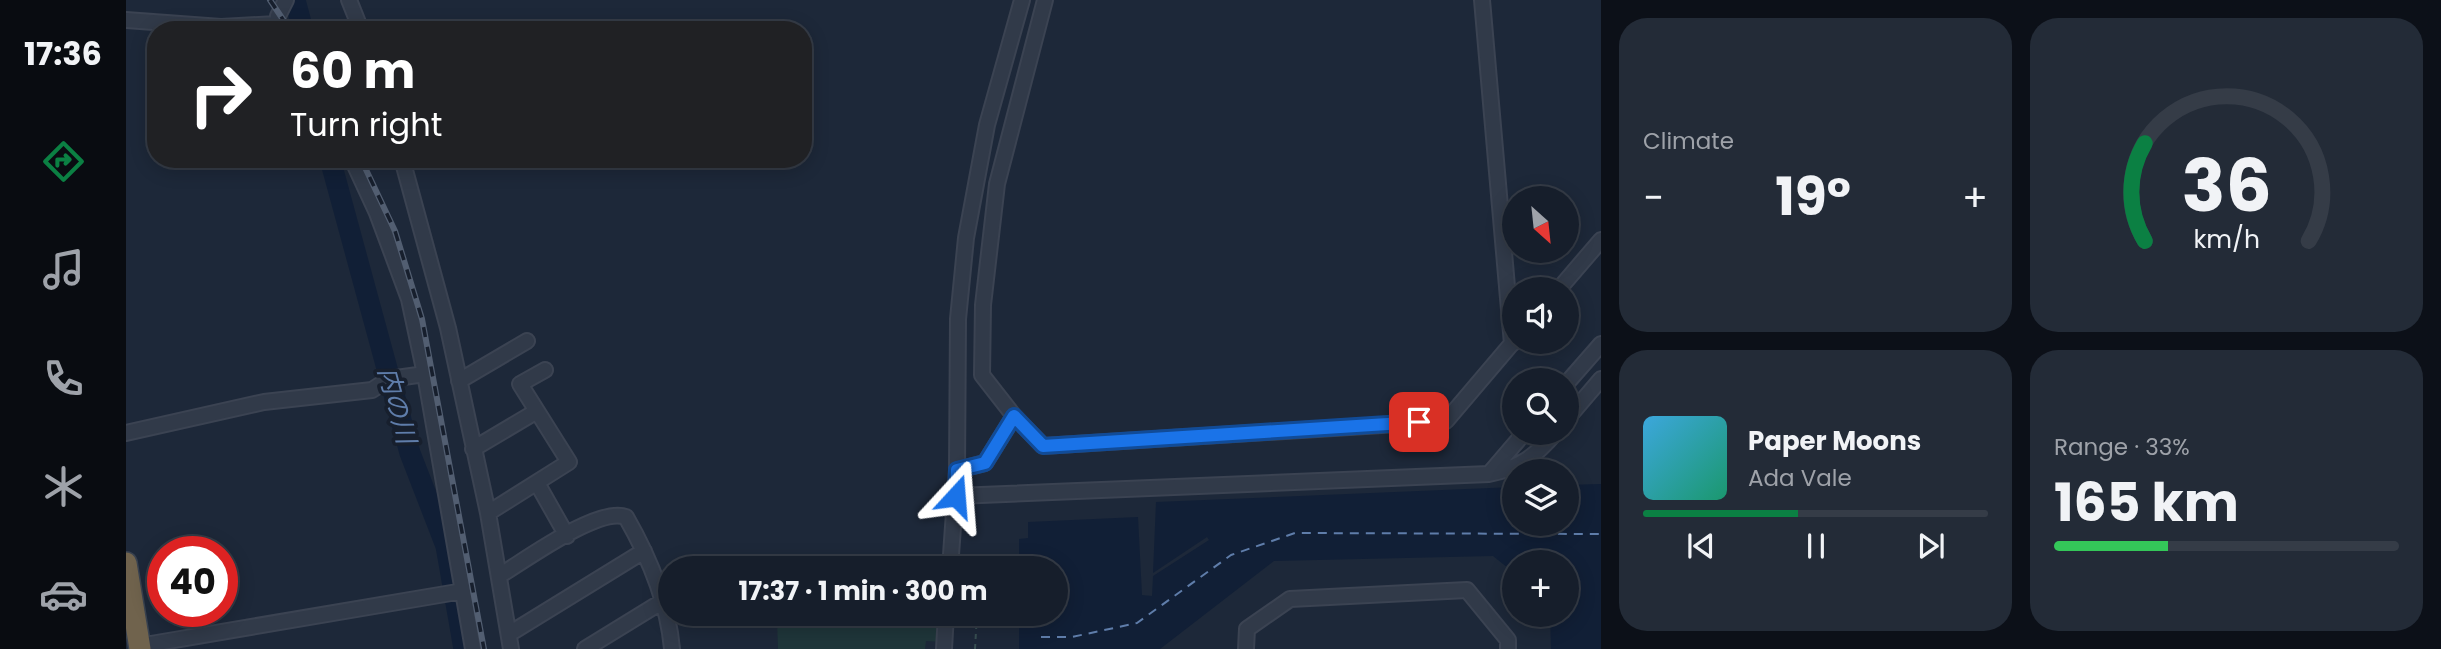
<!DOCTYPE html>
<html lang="en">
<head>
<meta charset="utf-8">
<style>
	:root { --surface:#161e2b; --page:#232b37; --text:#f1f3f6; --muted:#9ea2a9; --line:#353c47; --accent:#0b8043 }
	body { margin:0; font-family:Poppins,"Noto Sans JP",sans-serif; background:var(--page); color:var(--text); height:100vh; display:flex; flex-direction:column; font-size:26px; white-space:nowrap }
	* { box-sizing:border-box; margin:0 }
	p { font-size:23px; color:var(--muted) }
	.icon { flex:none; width:38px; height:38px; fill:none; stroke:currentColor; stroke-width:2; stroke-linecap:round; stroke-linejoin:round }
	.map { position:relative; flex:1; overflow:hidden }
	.side { display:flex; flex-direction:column; gap:18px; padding:18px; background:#0c1018; width:840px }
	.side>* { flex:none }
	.guide { position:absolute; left:21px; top:21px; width:665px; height:147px; border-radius:28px; box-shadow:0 4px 18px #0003,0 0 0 2px var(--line); background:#202124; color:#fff; overflow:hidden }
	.needle { width:46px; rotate:153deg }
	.buttons { position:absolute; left:1376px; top:186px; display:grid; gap:14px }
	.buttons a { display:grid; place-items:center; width:77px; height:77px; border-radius:50%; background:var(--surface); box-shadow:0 4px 18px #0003,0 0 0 2px var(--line); font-size:35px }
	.speed { position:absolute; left:21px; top:536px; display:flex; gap:14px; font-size:35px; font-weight:700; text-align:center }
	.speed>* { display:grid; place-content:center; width:91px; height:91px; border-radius:50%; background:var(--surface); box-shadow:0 4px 18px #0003,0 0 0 2px var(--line); line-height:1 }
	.speed .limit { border:10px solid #d22; background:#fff; color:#111 }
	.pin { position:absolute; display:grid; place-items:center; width:60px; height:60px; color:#fff; margin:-30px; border-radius:14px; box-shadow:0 4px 10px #0006 }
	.me { position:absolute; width:77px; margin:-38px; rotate:19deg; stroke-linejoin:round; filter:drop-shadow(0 0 5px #0008) }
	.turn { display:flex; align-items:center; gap:24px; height:147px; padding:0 28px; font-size:32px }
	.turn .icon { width:91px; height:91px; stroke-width:2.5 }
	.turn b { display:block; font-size:49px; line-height:60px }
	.big { font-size:52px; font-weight:700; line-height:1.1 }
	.side .tile { flex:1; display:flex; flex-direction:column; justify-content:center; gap:10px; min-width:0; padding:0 24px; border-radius:28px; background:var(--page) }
	.side .dial { align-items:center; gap:0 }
	.dial svg { height:182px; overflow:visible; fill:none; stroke:var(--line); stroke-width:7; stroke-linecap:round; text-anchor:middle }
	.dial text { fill:var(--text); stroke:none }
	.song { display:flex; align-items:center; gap:21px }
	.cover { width:84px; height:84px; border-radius:10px; background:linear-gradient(135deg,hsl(200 70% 55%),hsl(160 70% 35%)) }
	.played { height:7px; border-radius:4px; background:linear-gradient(90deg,var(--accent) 45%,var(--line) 45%) }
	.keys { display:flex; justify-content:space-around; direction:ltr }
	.heat { display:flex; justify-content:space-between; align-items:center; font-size:38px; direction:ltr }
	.charge { height:10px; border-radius:5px; background:linear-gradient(90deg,#34c759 33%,var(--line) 0) }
	.side .tiles { flex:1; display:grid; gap:18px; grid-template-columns:repeat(2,1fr) }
	.trip { position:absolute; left:532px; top:556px; width:410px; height:70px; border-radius:35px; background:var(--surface); box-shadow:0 4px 18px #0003,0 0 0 2px var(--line); font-weight:700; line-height:70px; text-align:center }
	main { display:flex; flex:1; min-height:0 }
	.dock { display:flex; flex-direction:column; width:126px; justify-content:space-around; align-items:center; background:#090c11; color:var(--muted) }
	.dock .icon { width:49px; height:49px }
	.dock .selected { color:var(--accent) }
	.dock b { font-size:32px; color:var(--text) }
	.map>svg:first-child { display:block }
</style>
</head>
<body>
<main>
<nav class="dock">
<b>17:36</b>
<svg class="icon selected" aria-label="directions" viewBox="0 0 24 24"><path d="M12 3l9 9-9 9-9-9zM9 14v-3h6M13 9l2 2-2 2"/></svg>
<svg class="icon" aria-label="music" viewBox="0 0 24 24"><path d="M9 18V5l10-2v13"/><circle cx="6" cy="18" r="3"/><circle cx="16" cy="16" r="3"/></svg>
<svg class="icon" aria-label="phone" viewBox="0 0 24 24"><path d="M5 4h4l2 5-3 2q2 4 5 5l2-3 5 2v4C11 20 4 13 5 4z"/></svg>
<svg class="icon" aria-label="climate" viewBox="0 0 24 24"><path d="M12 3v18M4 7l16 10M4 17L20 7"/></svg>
<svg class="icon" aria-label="car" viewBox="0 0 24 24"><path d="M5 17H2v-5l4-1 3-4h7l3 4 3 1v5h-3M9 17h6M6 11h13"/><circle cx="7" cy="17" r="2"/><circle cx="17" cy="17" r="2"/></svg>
</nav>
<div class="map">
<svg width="1475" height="649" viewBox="0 0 1475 649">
	<rect width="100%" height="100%" fill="#1d2839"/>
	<path fill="#1f363a" d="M698 614H820L818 642 800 641 799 649H652L651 619Z"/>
	<path fill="#111f36" d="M1475 484V649H1425L1424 614H1440V562H1388V568H1382L1367 556 1148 561 1034 649H893V614H929V569H893V539L902 538V522L1012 517 1016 595 1026 596 1027 576 1083 540 1081 537 1027 573 1030 502 1388 487V523H1440V485Z"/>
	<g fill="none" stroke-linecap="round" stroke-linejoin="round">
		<path stroke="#111f36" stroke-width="21" d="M169 0 177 30
			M204 159 284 453 320 546 338 649"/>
		<path stroke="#5f7daa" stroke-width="2" stroke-dasharray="9 7" stroke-linecap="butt" d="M915 637H946L1011 623 1105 555 1169 533 1475 534"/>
		<defs>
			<path id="minor" d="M223 0 235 30
				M1356 0 1386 344
				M0 20 95 27 150 24
				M151 30 152 16 160 0
				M226 159 251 213 283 299 299 374 347 649
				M276 159 322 328 362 513 385 649
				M1433 289 1475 240
				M333 381 401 341
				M1440 384 1475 344
				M888 416 856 375 857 305 871 184 919 0
				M1440 420 1475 379
				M0 433 138 402 246 390 263 379 299 374
				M347 449 411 411
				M831 470 859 463 888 416 917 446 1320 421 1388 341
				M1363 474 1399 432
				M411 483 441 536
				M830 496 1363 474C1394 468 1410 456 1430 432
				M362 513 443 462 394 384 419 370
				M824 569 831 470 832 319 840 238 861 125 896 0
				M373 576C398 561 473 506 500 517 523 557 542 603 546 649
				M383 634 518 551
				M13 646 337 591
				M459 649 537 601
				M818 649 820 614
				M1120 649 1121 629 1164 599 1341 590 1382 640V649"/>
			<path id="highway" d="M0 563 14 649"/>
		</defs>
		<use href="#minor" stroke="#3b4352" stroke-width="18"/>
		<use href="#highway" stroke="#394250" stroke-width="24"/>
		<path stroke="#384f52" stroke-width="2" stroke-dasharray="5 5" stroke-linecap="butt" d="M849 649 851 614"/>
		<use href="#minor" stroke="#313a49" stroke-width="14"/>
		<use href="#highway" stroke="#70634d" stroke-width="21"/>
		<defs>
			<path id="rail" d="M144 0 164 30
				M235 159 269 231 296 319 358 649"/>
		</defs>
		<use href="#rail" stroke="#525e71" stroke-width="6"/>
		<use href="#rail" stroke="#171f2d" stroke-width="3.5" stroke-dasharray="10" stroke-linecap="butt"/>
	</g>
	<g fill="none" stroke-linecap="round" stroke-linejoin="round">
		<defs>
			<path id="route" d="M830 496 831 470 859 463 888 416 917 446 1293 422"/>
		</defs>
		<use href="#route" stroke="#114b97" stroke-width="18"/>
		<use href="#route" stroke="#1a73e8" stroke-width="12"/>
	</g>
	<g text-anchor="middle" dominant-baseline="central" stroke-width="7" stroke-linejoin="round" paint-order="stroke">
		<g font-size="26" font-style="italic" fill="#5f7daa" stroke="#171f2d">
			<text transform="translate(271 405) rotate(75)">内の川</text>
		</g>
	</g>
</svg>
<div class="buttons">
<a><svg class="needle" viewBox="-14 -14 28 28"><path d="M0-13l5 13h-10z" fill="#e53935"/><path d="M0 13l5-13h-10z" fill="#9ea2a9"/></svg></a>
<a><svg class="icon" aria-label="sound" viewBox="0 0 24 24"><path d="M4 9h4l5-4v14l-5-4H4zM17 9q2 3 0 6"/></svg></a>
<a><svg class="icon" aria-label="search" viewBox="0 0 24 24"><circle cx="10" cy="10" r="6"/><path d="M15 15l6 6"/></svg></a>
<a><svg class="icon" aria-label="layers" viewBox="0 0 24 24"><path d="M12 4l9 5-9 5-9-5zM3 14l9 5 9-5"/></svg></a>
<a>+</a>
</div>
<div class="speed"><div class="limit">40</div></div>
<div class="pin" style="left:1293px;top:422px;background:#d93025"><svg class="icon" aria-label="arrive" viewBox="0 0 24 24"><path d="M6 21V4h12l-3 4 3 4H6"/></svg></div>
<svg class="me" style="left:830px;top:496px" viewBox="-20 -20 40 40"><path d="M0-17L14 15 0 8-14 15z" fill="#1a73e8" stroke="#fff" stroke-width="4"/></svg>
<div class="trip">17:37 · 1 min · 300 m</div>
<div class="guide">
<div class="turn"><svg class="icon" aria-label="right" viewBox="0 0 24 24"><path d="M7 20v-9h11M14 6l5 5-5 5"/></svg><div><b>60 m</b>Turn right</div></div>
</div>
</div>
<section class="side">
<div class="tiles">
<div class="tile"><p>Climate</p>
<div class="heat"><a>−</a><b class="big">19°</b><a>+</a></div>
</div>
<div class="tile dial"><svg viewBox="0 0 100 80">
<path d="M14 69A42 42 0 1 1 86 69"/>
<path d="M14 69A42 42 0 0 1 14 26" stroke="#0b8043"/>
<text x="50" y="56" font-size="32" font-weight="700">36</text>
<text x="50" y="72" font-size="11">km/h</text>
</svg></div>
<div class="tile">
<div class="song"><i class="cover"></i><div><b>Paper Moons</b><p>Ada Vale</p></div></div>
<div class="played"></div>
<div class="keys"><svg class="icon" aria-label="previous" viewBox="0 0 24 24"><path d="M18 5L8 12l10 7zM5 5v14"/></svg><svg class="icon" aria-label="pause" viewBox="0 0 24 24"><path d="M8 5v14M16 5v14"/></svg><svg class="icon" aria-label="next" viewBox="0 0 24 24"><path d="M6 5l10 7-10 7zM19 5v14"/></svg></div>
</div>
<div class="tile"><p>Range · 33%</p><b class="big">165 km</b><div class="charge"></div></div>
</div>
</section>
</main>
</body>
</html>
